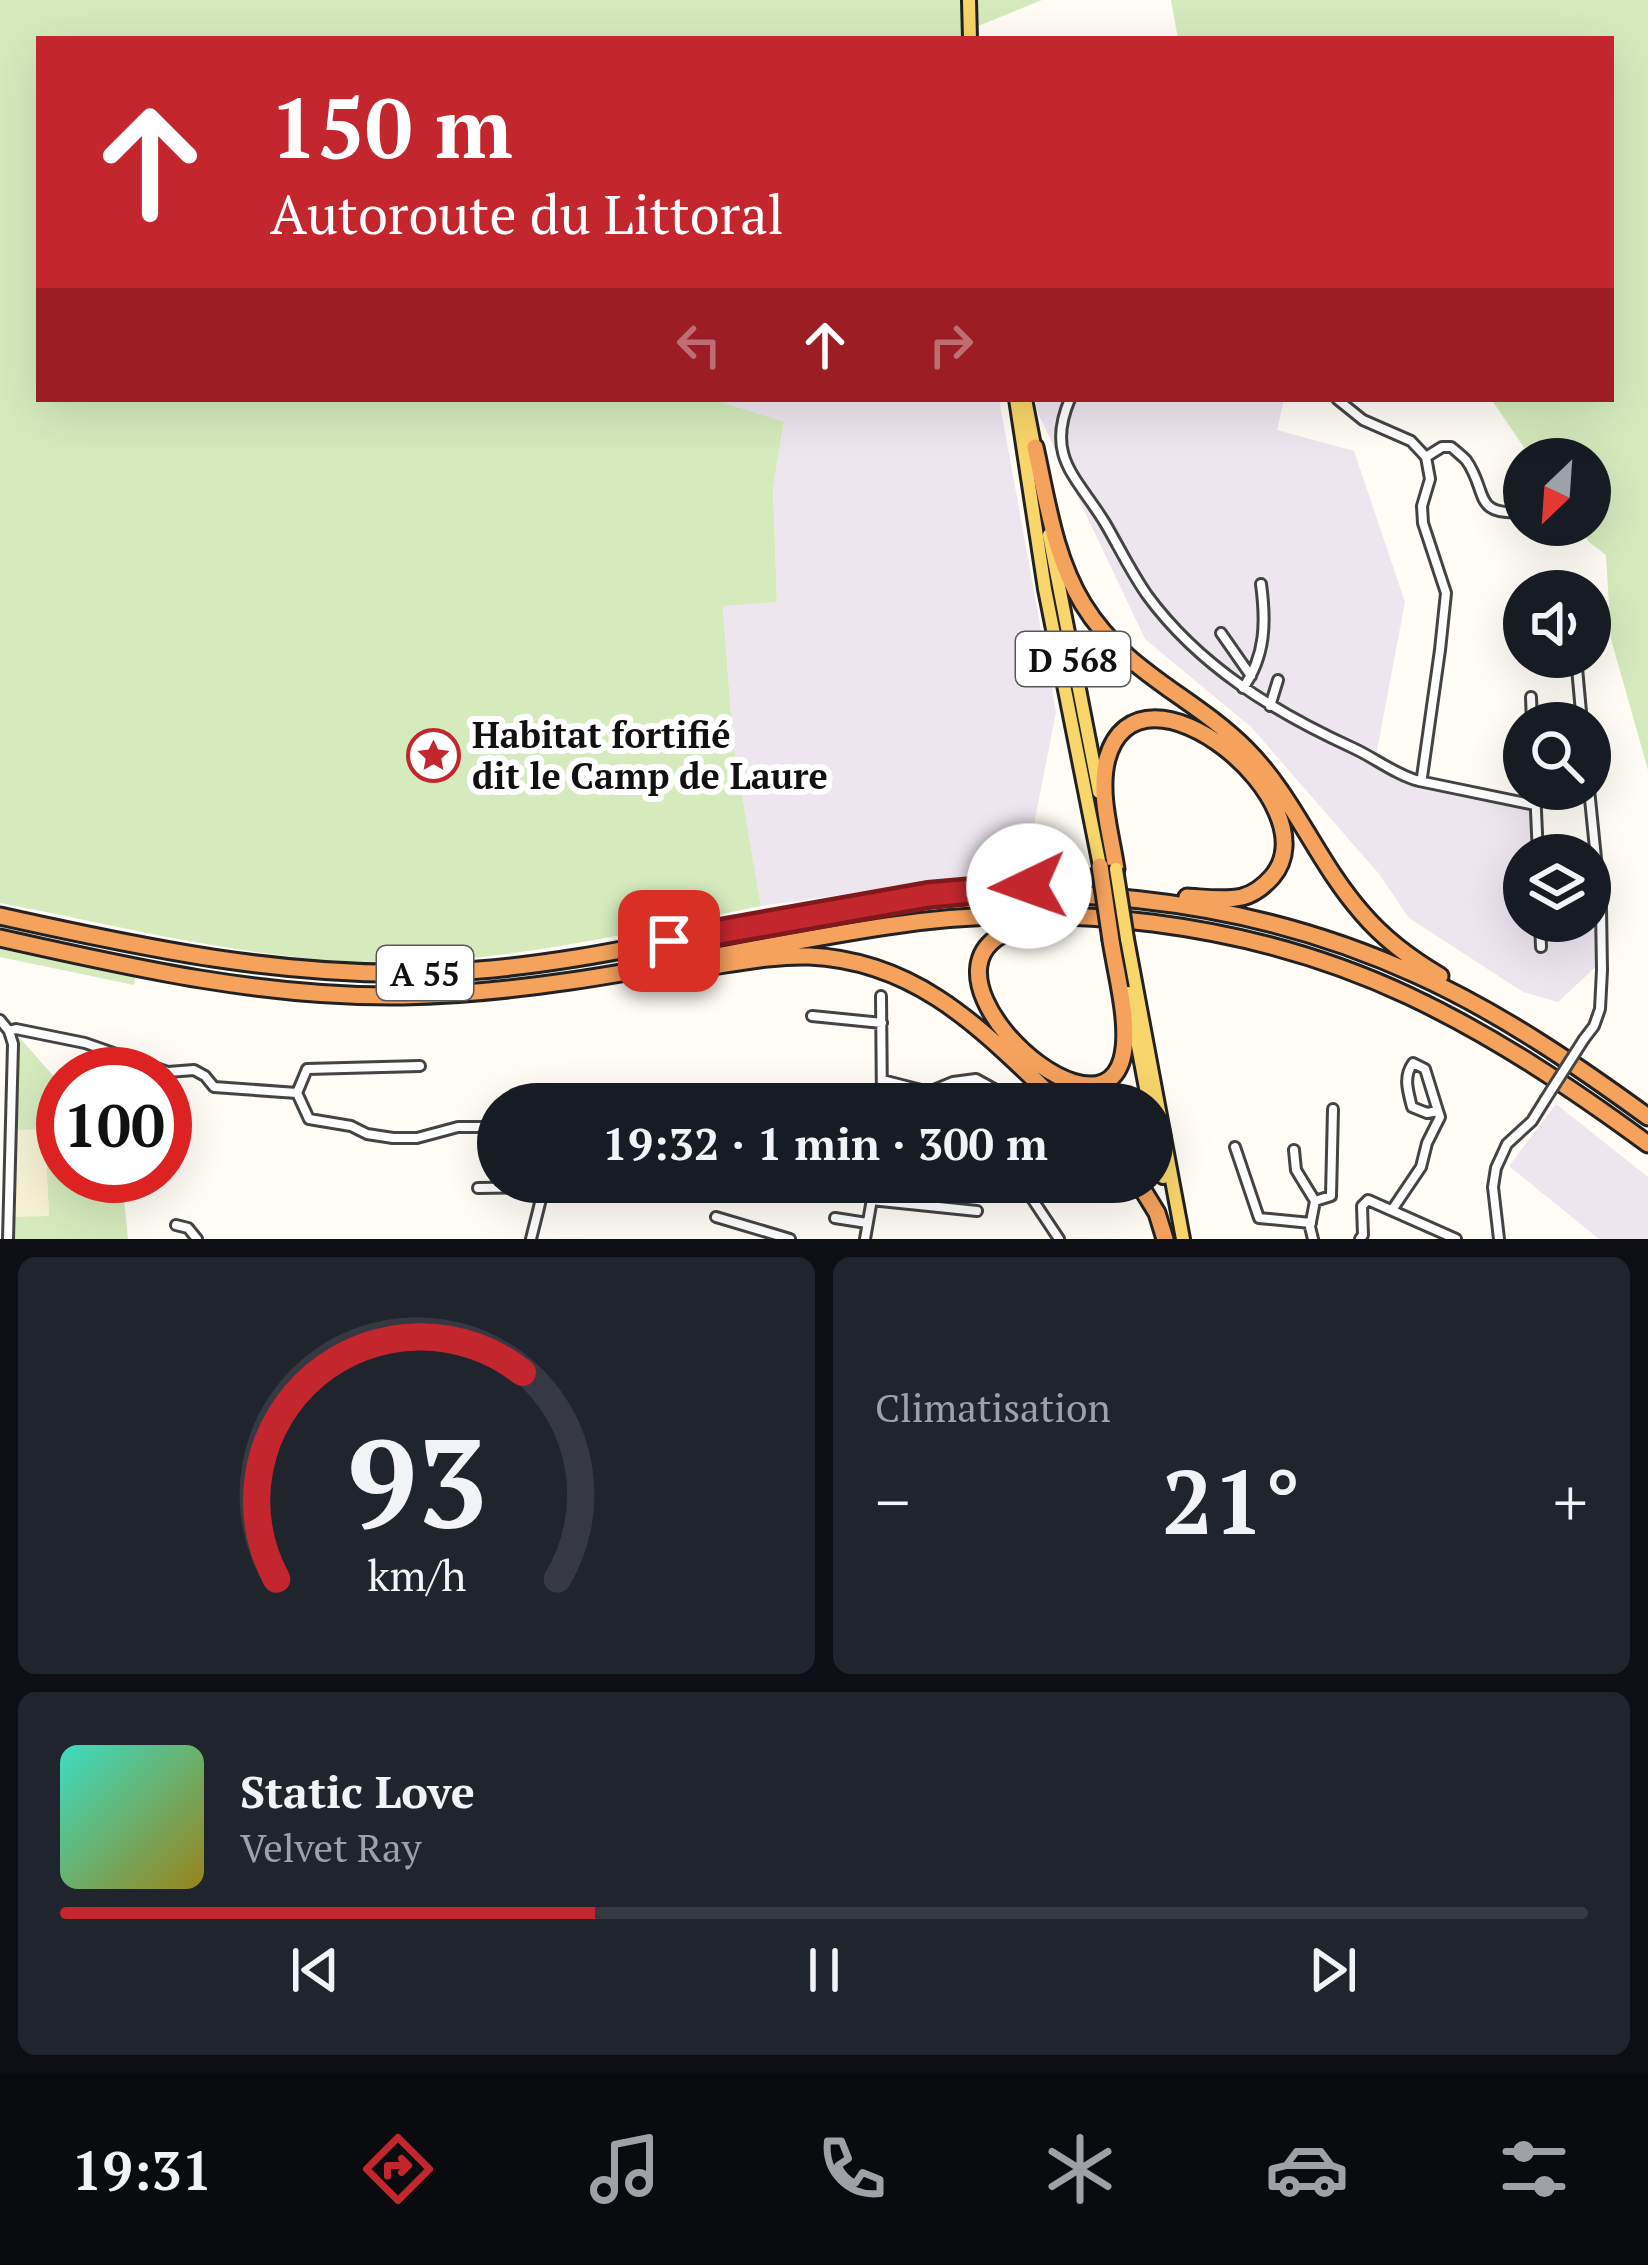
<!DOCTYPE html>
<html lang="fr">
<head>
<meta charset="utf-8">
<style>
	:root { --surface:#171b24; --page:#20242c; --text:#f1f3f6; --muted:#9ea1a6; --line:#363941; --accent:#c4262e }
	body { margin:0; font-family:"PT Serif",serif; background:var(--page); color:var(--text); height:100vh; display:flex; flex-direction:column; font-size:45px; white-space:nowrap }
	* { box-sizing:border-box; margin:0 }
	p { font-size:39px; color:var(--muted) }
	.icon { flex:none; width:66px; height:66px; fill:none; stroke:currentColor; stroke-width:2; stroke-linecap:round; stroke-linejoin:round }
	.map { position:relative; height:1239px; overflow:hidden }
	.drawer { display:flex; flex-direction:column; gap:18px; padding:18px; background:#0d0f14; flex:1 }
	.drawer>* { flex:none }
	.banner { position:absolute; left:36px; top:36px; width:1578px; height:366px; border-radius:0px; box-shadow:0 12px 48px #0002; background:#c4262e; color:#fff; overflow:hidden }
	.needle { width:78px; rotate:205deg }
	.fabs { position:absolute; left:1503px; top:438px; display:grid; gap:24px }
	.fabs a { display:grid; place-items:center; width:108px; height:108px; border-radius:50%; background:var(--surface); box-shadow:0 12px 48px #0002; font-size:60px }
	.speed { position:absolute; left:36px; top:1047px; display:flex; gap:24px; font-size:60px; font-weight:700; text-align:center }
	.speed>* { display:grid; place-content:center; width:156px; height:156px; border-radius:50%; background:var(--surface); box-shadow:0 12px 48px #0002; line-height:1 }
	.speed .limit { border:18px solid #d22; background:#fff; color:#111 }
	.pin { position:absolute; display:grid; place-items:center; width:102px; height:102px; color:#fff; margin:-51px; border-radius:24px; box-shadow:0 6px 18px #0006 }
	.me { position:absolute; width:132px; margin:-66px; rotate:267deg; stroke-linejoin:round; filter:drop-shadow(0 0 9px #0008) }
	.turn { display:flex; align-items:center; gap:42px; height:252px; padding:0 36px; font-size:54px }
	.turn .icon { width:156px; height:156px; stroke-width:2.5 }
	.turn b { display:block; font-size:84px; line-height:102px }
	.lanes { display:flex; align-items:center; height:114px; padding:0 36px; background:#0003; justify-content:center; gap:60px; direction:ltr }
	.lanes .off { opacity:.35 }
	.big { font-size:90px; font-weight:600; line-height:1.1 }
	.drawer .tile { flex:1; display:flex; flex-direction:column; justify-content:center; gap:18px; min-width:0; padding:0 42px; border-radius:18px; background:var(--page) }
	.drawer .dial { align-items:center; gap:0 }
	.dial svg { height:312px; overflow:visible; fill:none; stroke:var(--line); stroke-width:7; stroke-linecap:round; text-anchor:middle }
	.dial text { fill:var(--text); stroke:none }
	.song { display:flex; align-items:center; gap:36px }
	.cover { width:144px; height:144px; border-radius:18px; background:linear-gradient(135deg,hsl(170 70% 55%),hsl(50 70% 35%)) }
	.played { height:12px; border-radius:6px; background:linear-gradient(90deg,var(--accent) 35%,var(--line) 35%) }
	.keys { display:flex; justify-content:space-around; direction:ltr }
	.heat { display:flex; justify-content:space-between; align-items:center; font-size:66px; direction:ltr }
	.drawer .tiles { flex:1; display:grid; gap:18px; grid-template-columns:1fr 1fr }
	.tile:last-child { grid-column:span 2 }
	.trip { position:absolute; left:477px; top:1083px; width:696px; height:120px; border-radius:60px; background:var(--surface); box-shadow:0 12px 48px #0002; font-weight:600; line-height:120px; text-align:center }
	.tabs { display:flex; height:192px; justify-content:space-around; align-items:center; background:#090b0e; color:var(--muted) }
	.tabs .icon { width:84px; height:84px }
	.tabs .selected { color:var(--accent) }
	.tabs b { font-size:54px; color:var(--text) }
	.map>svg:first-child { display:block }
</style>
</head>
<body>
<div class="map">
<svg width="1648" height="1239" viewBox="0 0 1648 1239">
	<rect width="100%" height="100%" fill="#fffdf5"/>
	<path fill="#eee6ef" d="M999 399 1056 712 1024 875 913 885 761 906 733 742 723 605 777 602 773 488 784 423 711 399Z
		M1035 399H1284L1277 430 1354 451 1405 602 1376 756 1412 777 1535 805 1538 855H1524V921H1590V905L1601 908 1602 961 1558 1002 1523 992 1409 918 1379 874 1251 727 1145 639 1038 413Z
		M1556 1104 1648 1177V1239H1599L1509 1166Z"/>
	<path fill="#f6f3d4" d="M45 1128 49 1217H12L16 1130Z"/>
	<path fill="#d5ebbd" d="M0 0H1042L961 33V39H39V399H711L784 422 773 488 777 602 723 606 733 742 761 906C624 934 485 969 344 961 227 954 115 925 0 903Z
		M1171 0H1648V770L1611 639 1606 555 1589 542 1577 525H1590V459H1532L1491 399H1611V39H1178Z
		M0 948 135 977 134 985 0 957Z
		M19 1037 63 1087V1176H138L122 1178 128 1239H12V1217L49 1216 45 1129 16 1130 15 1040Z"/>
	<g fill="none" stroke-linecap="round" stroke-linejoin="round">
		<defs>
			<path id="minor" d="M1070 399C1045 457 1077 477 1105 523 1119 547 1131 572 1147 595 1199 666 1274 712 1353 748 1375 758 1396 775 1419 781L1422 777 1440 650 1446 593 1423 523 1422 506 1430 479 1426 457 1411 441 1363 420 1337 399
				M1426 457 1442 447H1451C1453 448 1465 459 1466 460 1489 492 1471 516 1524 512
				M1556 525 1572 535
				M1221 633 1251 676
				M1576 657 1582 723
				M1243 688C1266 656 1266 621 1261 584
				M1531 697 1532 723
				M1270 706 1278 680
				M1419 781 1535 805
				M1535 789 1538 855
				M1540 921 1541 947
				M881 996 882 1104
				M812 1016 882 1023
				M0 1020 9 1031 13 1044 8 1239
				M9 1031 16 1029 85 1043 168 1072 194 1070 205 1076 214 1087 297 1093 307 1069 420 1066
				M1584 1039 1594 1026 1600 1009 1602 970 1601 908 1589 789
				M882 1080 929 1092 953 1082 976 1079 996 1090 1002 1104
				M297 1093 309 1119 351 1126 367 1134 393 1138H417L458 1127H485
				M855 1100 889 1104
				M1235 1147 1259 1218 1311 1223
				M1294 1150 1296 1170 1315 1201
				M1021 1182 1059 1239
				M478 1188 545 1187
				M871 1200 977 1211
				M1315 1201 1331 1196 1333 1109
				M1392 1210 1421 1167 1427 1143 1440 1117 1438 1111 1425 1069 1413 1063C1403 1077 1408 1091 1412 1107L1427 1113 1438 1111
				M716 1217 790 1239
				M835 1218 867 1223
				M176 1225 188 1228 197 1239
				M531 1239 545 1183
				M865 1239 875 1182
				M1313 1239 1310 1227 1315 1201
				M1360 1239 1363 1235 1362 1206 1368 1200 1456 1239
				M1499 1239 1493 1187 1496 1168 1507 1144 1532 1121 1545 1100"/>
			<path id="primary" d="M969 0 970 39
				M1016 399 1045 589 1100 866
				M1025 399 1036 456
				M1049 535 1099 792
				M1127 939 1183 1239
				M1128 993 1149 1104
				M1152 1119 1163 1177"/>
			<path id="motorway" d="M1035 447C1047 501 1054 556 1083 604 1126 674 1192 695 1246 749 1294 797 1317 862 1362 913 1384 939 1411 959 1440 976
				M1116 869C1111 835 1098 793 1107 759 1139 644 1334 805 1272 877 1264 886 1254 894 1242 897 1224 901 1205 898 1187 897
				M0 916C148 949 295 980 448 972 584 966 716 927 850 907 1042 879 1239 893 1417 975 1499 1012 1575 1064 1648 1117
				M1043 924C871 940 1094 1159 1122 1059 1131 1026 1116 974 1111 940
				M0 938C133 968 266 998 403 996 566 993 726 950 887 926 1060 900 1250 921 1409 996 1494 1036 1573 1089 1648 1144
				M706 967C740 962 775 955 809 956 920 961 984 1032 1060 1104
				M1138 1182 1157 1213 1165 1239"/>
		</defs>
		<use href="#minor" stroke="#444" stroke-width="14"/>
		<use href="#primary" stroke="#222" stroke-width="18"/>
		<use href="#motorway" stroke="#222" stroke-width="21"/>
		<use href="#minor" stroke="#fff" stroke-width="8"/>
		<use href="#primary" stroke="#f9d66b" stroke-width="12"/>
		<use href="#motorway" stroke="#f5a25d" stroke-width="15"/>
		<defs>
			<path id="minor-bridge" d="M1545 1100 1584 1039"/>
			<path id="primary-bridge" d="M1116 869 1127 939"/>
			<path id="motorway-bridge" d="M1100 866 1111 940"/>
		</defs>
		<use href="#minor-bridge" stroke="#444" stroke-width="14" stroke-linecap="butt"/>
		<use href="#primary-bridge" stroke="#222" stroke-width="18" stroke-linecap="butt"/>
		<use href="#motorway-bridge" stroke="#222" stroke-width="21" stroke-linecap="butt"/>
		<use href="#minor-bridge" stroke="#fff" stroke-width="8"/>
		<use href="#primary-bridge" stroke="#f9d66b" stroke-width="12"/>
		<use href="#motorway-bridge" stroke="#f5a25d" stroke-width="15"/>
	</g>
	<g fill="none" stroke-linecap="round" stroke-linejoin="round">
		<defs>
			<path id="route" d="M669 941 928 895 1029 886"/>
		</defs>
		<use href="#route" stroke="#7f191e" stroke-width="30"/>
		<use href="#route" stroke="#c4262e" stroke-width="21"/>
	</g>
	<defs>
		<symbol id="sight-ring" viewBox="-11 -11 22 22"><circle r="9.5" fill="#fff" stroke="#c4262e" stroke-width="1.5"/><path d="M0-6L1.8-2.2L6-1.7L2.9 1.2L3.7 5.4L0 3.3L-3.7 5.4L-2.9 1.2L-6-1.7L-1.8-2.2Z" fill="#c4262e"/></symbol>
	</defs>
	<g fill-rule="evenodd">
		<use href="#sight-ring" x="404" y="726" width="59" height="59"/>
	</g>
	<g text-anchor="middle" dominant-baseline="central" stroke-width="12" stroke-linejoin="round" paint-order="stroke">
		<g fill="#fff" stroke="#585858" stroke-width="3">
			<rect x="1016" y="632" width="114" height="54" rx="9"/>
			<rect x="377" y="946" width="96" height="54" rx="9"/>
		</g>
		<g font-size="33" font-weight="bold" fill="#111">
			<text x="1073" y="659">D 568</text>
			<text x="425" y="973">A 55</text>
		</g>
		<g font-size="36" font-weight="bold" fill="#111" stroke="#fff" text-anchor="start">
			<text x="472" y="734">Habitat fortifié<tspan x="472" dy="41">dit le Camp de Laure</tspan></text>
		</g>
	</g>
</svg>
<div class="fabs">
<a><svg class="needle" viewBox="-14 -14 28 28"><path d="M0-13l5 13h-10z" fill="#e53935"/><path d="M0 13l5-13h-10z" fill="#9ea1a6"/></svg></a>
<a><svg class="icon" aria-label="sound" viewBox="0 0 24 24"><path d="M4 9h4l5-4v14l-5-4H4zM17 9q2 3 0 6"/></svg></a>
<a><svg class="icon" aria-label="search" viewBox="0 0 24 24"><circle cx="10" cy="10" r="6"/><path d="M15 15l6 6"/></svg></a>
<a><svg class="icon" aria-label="layers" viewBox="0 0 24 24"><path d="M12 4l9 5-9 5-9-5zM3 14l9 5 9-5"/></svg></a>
</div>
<div class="speed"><div class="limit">100</div></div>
<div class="pin" style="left:669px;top:941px;background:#d93025"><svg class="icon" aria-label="arrive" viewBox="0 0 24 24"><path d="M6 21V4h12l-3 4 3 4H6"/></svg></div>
<svg class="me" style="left:1029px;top:886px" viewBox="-20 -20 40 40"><circle r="19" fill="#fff"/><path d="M0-13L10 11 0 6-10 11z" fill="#c4262e"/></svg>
<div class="trip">19:32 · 1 min · 300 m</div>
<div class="banner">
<div class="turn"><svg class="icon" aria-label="ahead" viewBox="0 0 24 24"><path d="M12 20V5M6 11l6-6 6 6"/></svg><div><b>150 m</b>Autoroute du Littoral</div></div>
<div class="lanes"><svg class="icon off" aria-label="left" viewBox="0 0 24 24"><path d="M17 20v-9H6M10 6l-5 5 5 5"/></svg><svg class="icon" aria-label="ahead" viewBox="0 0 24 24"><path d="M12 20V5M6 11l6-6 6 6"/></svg><svg class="icon off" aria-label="right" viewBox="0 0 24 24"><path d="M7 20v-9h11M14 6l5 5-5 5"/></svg></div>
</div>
</div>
<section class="drawer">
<div class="tiles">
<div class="tile dial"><svg viewBox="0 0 100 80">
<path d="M14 69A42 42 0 1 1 86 69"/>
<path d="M14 69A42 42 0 0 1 77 16" stroke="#c4262e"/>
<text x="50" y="56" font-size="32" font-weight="700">93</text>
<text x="50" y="72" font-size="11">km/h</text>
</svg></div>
<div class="tile"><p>Climatisation</p>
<div class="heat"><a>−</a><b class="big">21°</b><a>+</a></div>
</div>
<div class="tile">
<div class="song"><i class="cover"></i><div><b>Static Love</b><p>Velvet Ray</p></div></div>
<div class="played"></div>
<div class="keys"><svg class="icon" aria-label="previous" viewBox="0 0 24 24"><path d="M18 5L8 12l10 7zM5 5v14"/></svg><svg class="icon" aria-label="pause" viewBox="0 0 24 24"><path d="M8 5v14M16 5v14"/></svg><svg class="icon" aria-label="next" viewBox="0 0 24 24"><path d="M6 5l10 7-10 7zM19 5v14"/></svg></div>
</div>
</div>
</section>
<nav class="tabs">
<b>19:31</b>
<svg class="icon selected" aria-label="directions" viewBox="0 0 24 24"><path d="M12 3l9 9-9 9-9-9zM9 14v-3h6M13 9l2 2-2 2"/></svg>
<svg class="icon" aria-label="music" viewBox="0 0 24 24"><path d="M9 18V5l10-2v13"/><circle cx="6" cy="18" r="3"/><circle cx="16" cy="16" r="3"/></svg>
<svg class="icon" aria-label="phone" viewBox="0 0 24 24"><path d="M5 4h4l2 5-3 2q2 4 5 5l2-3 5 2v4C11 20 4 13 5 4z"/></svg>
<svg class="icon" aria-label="climate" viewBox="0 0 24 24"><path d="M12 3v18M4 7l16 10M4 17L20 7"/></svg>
<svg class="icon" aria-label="car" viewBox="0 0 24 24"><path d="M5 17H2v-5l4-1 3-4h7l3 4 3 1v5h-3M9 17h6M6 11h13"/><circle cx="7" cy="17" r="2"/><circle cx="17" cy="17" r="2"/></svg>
<svg class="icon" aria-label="filters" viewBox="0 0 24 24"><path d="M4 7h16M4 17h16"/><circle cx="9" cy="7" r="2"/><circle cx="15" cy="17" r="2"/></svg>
</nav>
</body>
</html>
